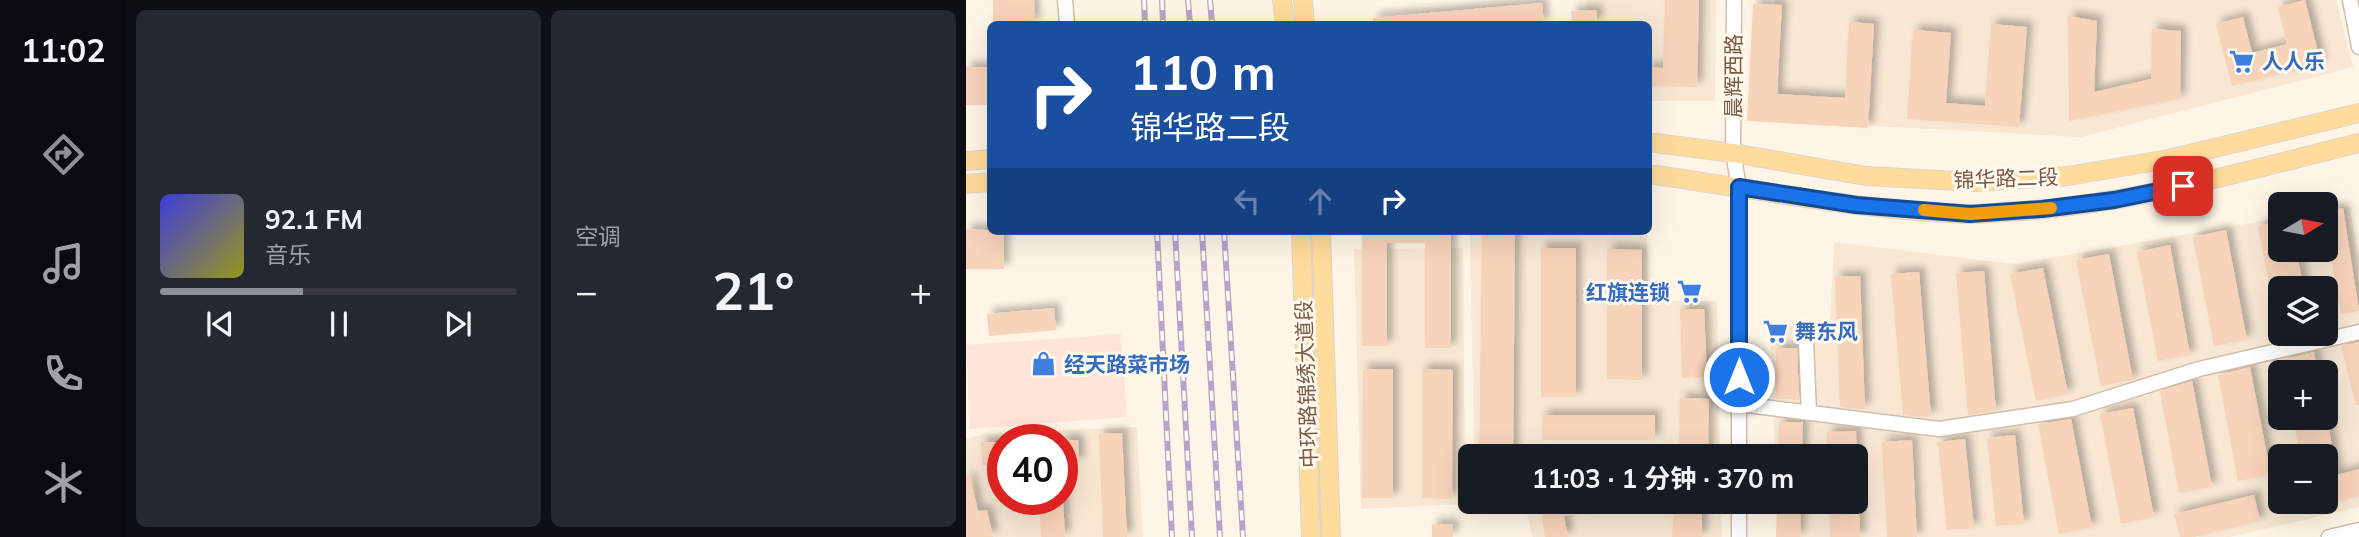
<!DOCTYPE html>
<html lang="zh">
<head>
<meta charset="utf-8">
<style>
	:root { --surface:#171b24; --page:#242831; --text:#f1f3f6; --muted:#9ea1a6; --line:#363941; --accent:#8c9099 }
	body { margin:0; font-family:Mulish,"Noto Sans SC",sans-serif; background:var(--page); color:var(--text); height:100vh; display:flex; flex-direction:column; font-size:26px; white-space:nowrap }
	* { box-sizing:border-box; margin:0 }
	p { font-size:23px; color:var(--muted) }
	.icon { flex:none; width:38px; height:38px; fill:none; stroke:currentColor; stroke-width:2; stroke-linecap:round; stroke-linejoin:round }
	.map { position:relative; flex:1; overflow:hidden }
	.panel { display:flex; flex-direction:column; gap:10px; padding:10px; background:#0d0f14; width:840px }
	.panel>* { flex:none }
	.top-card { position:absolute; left:21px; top:21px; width:665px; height:214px; border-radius:10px; box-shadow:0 7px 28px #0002; background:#1a4fa0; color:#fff; overflow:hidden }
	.needle { width:46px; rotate:80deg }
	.fabs { position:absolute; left:1302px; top:192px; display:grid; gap:14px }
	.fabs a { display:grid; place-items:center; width:70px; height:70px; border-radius:10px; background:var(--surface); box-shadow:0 7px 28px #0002; font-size:35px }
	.speed { position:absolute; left:21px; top:424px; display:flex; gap:14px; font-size:35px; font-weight:700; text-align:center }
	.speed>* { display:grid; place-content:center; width:91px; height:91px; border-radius:50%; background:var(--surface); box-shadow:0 7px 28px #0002; line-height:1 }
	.speed .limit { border:10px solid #d22; background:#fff; color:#111 }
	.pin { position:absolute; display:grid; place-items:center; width:60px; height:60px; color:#fff; margin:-30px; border-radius:14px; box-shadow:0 4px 10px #0006 }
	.me { position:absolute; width:77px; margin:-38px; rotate:0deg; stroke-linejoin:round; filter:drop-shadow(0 0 5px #0008) }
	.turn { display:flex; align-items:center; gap:24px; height:147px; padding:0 28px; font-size:32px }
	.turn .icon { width:91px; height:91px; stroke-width:2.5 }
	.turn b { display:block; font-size:49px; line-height:60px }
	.lanes { display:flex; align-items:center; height:66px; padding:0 28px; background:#0003; justify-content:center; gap:35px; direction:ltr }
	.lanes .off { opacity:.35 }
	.big { font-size:52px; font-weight:700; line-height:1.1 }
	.panel .widget { flex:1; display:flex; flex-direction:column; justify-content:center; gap:10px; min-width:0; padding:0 24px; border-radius:10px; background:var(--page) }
	.song { display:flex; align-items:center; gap:21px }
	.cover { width:84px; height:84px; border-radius:10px; background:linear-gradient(135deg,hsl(240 70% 55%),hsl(60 70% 35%)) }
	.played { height:7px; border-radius:4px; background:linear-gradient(90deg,var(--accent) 40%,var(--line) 40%) }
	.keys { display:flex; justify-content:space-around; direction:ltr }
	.heat { display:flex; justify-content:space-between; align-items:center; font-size:38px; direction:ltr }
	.panel .tiles { flex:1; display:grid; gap:10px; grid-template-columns:repeat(2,1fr) }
	.trip { position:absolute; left:492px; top:444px; width:410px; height:70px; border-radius:10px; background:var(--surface); box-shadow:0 7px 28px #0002; font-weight:700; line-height:70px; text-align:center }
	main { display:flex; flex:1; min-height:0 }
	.dock { display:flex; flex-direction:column; width:126px; justify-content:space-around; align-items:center; background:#090b0e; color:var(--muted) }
	.dock .icon { width:49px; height:49px }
	.dock .active { color:var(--accent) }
	.dock b { font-size:32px; color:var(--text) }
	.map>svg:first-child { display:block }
</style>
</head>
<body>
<main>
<nav class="dock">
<b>11:02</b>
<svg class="icon active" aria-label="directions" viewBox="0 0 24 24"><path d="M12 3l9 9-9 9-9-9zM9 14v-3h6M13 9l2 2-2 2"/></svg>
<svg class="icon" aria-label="music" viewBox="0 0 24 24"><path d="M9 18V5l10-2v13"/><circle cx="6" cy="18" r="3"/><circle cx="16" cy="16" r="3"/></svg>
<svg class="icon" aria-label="phone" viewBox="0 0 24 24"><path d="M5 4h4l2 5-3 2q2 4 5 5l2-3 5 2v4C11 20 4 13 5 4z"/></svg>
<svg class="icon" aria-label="climate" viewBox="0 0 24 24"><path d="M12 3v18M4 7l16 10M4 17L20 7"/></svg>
</nav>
<section class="panel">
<div class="tiles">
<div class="widget">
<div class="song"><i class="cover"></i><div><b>92.1 FM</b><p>音乐</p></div></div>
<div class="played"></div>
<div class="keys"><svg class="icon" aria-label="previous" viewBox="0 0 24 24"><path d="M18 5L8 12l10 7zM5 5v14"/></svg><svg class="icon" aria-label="pause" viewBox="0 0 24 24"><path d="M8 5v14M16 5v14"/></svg><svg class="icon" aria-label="next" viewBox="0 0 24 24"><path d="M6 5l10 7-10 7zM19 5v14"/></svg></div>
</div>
<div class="widget"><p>空调</p>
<div class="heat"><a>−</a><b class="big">21°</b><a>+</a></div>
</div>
</div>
</section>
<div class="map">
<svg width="1393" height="537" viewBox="0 0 1393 537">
	<defs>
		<filter id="shadow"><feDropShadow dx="5.5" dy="-5.5" stdDeviation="3.5" flood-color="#0004"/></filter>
	</defs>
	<rect width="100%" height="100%" fill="#fff5e6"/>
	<path fill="#f7e7d3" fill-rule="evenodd" d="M620 0H750L749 101H683L682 24H624Z
		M809 0H1370L1387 67 1115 137 815 121Z
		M1383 206 1393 256V507L1264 537H813L811 502H889V457H809L804 326H864L868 242 1049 264 1314 218V250H1360V210ZM1314 289H1360V334H1314ZM1314 373H1360V418H1314ZM1314 457H1360V502H1314Z
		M504 231H647L681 234 682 301H751L754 457H508Z
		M497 248 499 504 395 509 388 249Z
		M171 427 177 537H0V439L19 434ZM37 439H96V499H37Z
		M558 502H755L756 537H567Z"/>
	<path fill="#ffe5d9" d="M155 334 161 417 4 429 0 345Z"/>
	<path fill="#f7d3ba" filter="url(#shadow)" d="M27 0H68L69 24H27Z
		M699 0H733L731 87 682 86V67L697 68Z
		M1339 0 1355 64 1266 86 1250 24 1277 17 1286 53 1321 44 1312 7Z
		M576 3 578 24H407V18Z
		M787 4 816 5 811 94 879 98 883 22 908 24 902 128 781 121Z
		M631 10V24H606L605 11Z
		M1102 16 1131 21 1128 92 1185 79 1186 29 1215 31 1214 99 1103 121Z
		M1025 24 1061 27 1053 127 941 119 947 30 985 33 980 103 1019 106Z
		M0 67H24V105H0Z
		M1377 208 1393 311 1375 314 1362 240H1360V211Z
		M1314 221V250H1330L1338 289H1314V320L1310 321 1292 226Z
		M0 229 38 231V269H0Z
		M1260 230 1281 340 1248 346 1227 237Z
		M396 231H485V348H459V243H421V346H396Z
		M516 232 549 233 547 457H513Z
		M1204 245 1224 355 1192 361 1171 252Z
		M575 248H610V397H575Z
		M641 249 676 250V380L641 379Z
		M1143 254 1167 380 1135 386 1110 260Z
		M1077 268 1102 394 1070 401 1044 274Z
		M1018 271 1030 411 1002 415 990 273Z
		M953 272 965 416 953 417 937 415 925 274Z
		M894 276 899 409H891L874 407 869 277Z
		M88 308 90 330 23 336 21 314Z
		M714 309H738L741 377 716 378Z
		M1393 342V405H1390L1375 346Z
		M810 348H831L833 400 810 399Z
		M1348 352 1352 373H1318L1315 360Z
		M1284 367 1305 475 1272 481 1252 375Z
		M397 369H427V498H396Z
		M456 369 487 370 486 499 456 498Z
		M1226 381 1246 487 1213 493 1194 391Z
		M714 398 743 399 742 457H713Z
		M1167 408 1188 517 1155 524 1134 414Z
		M576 415H689V440H576Z
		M1327 418H1361L1371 475 1393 469V496L1360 504V457H1334Z
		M1105 419 1126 527 1093 534 1072 424Z
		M813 422H837L836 457H812Z
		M890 431 891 457H861V432Z
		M156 433 161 537H137L133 434Z
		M1049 435 1058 524 1030 526 1021 438Z
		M999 439 1008 528 981 530 972 442Z
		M96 440H112L113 463H96Z
		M946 440 951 537H921L916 442Z
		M15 442H37V465H16Z
		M0 477H4L12 511 21 510 27 537H0Z
		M1288 495 1294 521 1228 537H1214L1208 514Z
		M73 499H97L99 537H75Z
		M574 502H632L634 510 598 516 602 537H579Z
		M811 502H835L834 537H810Z
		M863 502H893L894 537H864Z
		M1316 502H1352V506L1319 514Z
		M708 511 736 512V537H706Z
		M466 524H487V537H466Z"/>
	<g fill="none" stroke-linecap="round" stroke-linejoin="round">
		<defs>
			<path id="minor" d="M99 0 101 24
				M768 0 767 153 773 187V457
				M1384 0 1393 47
				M840 342 843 412
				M773 404 973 429 1107 409 1233 369 1393 332
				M773 502V537
				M1363 537 1393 530"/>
			<path id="major" d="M316 0 319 24
				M337 0 339 24
				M682 142 767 153 900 176 1010 182 1102 176 1203 159 1393 113
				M0 161 24 159
				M682 174C789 189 896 211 1003 214 1021 214 1039 212 1056 211 1171 203 1282 170 1393 143
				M0 184 24 182
				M335 231 345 537
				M355 231 365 537"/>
		</defs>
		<use href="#minor" stroke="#d2bcaa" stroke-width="17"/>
		<use href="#major" stroke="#ddd4cf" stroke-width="20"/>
		<use href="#minor" stroke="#fff" stroke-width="14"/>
		<use href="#major" stroke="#ffdb9c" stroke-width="18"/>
		<defs>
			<path id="rail" d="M178 0 179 24
				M196 0 197 24
				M222 0 224 24
				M244 0 246 24
				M191 231 206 537
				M209 231 226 537
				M236 231 254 537
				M258 231 277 537"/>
		</defs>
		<use href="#rail" stroke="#b8a2cb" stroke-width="6"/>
		<use href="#rail" stroke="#fff9ee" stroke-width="3.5" stroke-dasharray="10" stroke-linecap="butt"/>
	</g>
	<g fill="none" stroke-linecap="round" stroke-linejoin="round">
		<defs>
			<path id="route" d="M773 377V187L890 205 1004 214 1076 209 1148 200 1217 186"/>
		</defs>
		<use href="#route" stroke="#114b97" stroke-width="18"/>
		<use href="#route" stroke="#1a73e8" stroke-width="12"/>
		<path stroke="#f59e0b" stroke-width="12" d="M958 210 1004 214 1085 208"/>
	</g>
	<defs>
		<symbol id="supermarket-bare" viewBox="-9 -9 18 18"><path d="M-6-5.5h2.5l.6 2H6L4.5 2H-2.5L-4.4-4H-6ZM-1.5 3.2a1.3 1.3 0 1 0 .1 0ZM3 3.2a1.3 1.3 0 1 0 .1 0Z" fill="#3f7fe0" stroke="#fff9ee" stroke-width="2.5" paint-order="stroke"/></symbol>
		<symbol id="shop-bare" viewBox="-9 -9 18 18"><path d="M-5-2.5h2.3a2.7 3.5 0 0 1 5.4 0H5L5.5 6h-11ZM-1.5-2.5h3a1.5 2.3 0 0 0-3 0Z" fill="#3f7fe0" stroke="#fff9ee" stroke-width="2.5" paint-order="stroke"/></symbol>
	</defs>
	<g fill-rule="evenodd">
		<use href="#supermarket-bare" x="1258" y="44" width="35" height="35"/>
		<use href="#supermarket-bare" x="706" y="274" width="35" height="35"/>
		<use href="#supermarket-bare" x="792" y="314" width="35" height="35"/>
		<use href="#shop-bare" x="60" y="346" width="35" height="35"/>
	</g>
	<g text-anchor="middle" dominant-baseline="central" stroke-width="6" stroke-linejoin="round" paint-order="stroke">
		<g font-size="21" font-weight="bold" fill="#366cbe" stroke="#fff9ee" text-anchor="start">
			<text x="1296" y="61">人人乐</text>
			<text x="704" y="292" text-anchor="end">红旗连锁</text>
			<text x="829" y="331">舞东风</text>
			<text x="98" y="364">经天路菜市场</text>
		</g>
		<g font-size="21" fill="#7b5a47" stroke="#fff9ee">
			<text transform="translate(767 76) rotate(-90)">晨辉西路</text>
			<text transform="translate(1040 178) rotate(-2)">锦华路二段</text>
			<text transform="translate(340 384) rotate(-92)">中环路锦绣大道段</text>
		</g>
	</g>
</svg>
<div class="fabs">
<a><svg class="needle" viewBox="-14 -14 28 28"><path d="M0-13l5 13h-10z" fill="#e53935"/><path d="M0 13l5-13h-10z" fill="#9ea1a6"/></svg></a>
<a><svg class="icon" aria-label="layers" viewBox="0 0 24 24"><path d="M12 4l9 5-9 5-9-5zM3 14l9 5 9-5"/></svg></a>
<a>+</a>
<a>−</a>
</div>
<div class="speed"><div class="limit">40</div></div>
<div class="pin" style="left:1217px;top:186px;background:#d93025"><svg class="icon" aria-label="arrive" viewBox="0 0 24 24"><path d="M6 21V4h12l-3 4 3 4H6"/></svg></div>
<svg class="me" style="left:773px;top:377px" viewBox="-20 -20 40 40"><circle r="17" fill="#1a73e8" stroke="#fff" stroke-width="3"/><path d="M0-11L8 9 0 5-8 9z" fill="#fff"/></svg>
<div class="trip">11:03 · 1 分钟 · 370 m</div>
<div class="top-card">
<div class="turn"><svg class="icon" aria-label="right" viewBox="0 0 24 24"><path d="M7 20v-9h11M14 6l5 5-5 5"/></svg><div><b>110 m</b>锦华路二段</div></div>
<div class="lanes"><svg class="icon off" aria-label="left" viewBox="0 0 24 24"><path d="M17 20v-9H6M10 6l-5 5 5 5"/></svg><svg class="icon off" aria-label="ahead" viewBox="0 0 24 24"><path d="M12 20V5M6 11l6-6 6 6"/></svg><svg class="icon" aria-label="right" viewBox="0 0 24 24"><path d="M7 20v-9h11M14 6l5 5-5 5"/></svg></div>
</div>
</div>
</main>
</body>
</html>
